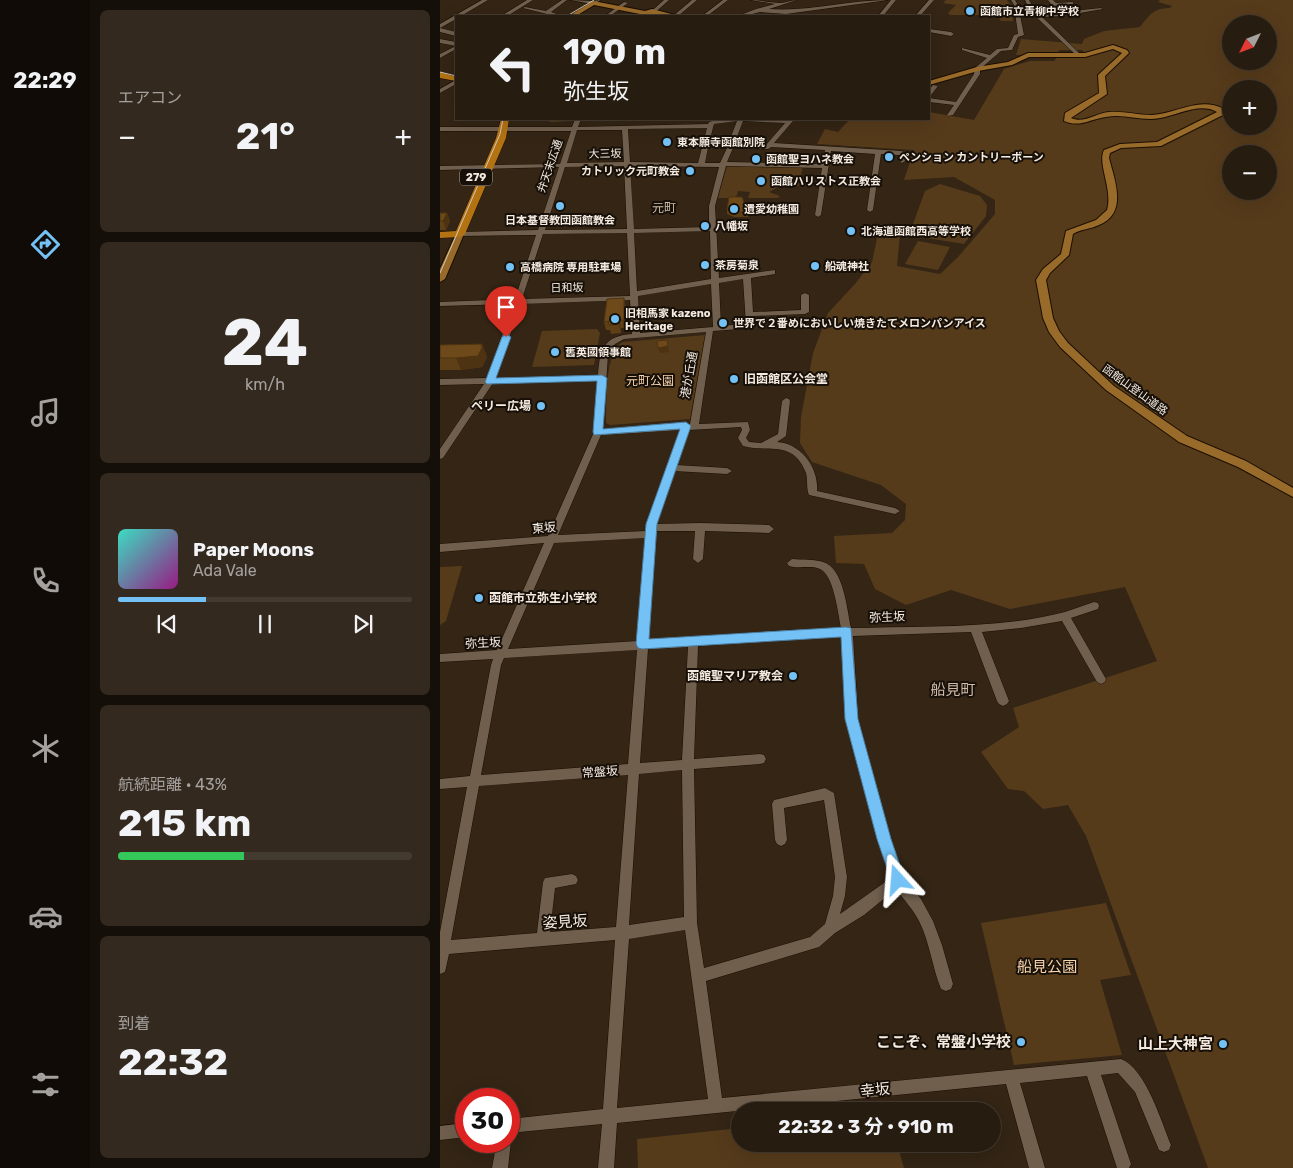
<!DOCTYPE html>
<html lang="ja">
<head>
<meta charset="utf-8">
<style>
	:root { --surface:#271c10; --page:#33291e; --text:#f1f3f6; --muted:#a4a19f; --line:#433a30; --accent:#73c1f5 }
	body { margin:0; font-family:Rubik,"Noto Sans JP",sans-serif; background:var(--page); color:var(--text); height:100vh; display:flex; flex-direction:column; font-size:19px; white-space:nowrap }
	* { box-sizing:border-box; margin:0 }
	p { font-size:16px; color:var(--muted) }
	.icon { flex:none; width:28px; height:28px; fill:none; stroke:currentColor; stroke-width:2; stroke-linecap:round; stroke-linejoin:round }
	.map { position:relative; flex:1; overflow:hidden }
	.details { display:flex; flex-direction:column; gap:10px; padding:10px; background:#150f09; width:350px }
	.details>* { flex:none }
	.top-card { position:absolute; left:15px; top:15px; width:475px; height:105px; border-radius:0px; box-shadow:0 5px 20px #0002,0 0 0 1px var(--line); background:#271c10; color:var(--text); overflow:hidden }
	.needle { width:32px; rotate:228deg }
	.buttons { position:absolute; left:782px; top:15px; display:grid; gap:10px }
	.buttons a { display:grid; place-items:center; width:55px; height:55px; border-radius:50%; background:var(--surface); box-shadow:0 5px 20px #0002,0 0 0 1px var(--line); font-size:25px }
	.speed { position:absolute; left:15px; top:1088px; display:flex; gap:10px; font-size:25px; font-weight:700; text-align:center }
	.speed>* { display:grid; place-content:center; width:65px; height:65px; border-radius:50%; background:var(--surface); box-shadow:0 5px 20px #0002,0 0 0 1px var(--line); line-height:1 }
	.speed .limit { border:8px solid #d22; background:#fff; color:#111 }
	.pin { position:absolute; display:grid; place-items:center; width:42px; height:42px; color:#fff; margin:-51px -21px; border-radius:50% 50% 50% 0; rotate:-45deg; box-shadow:0 0 5px #0007 }
	.pin .icon { rotate:45deg }
	.me { position:absolute; width:55px; margin:-28px; rotate:341deg; stroke-linejoin:round; filter:drop-shadow(0 0 4px #0008) }
	.turn { display:flex; align-items:center; gap:18px; height:105px; padding:0 25px; font-size:22px }
	.turn .icon { width:65px; height:65px; stroke-width:2.5 }
	.turn b { display:block; font-size:35px; line-height:42px }
	.big { font-size:38px; font-weight:700; line-height:1.1 }
	.details .tile { flex:1; display:flex; flex-direction:column; justify-content:center; gap:8px; min-width:0; padding:0 18px; border-radius:8px; background:var(--page) }
	.details .dial { align-items:center; gap:0 }
	.dial b { font-size:65px; line-height:1 }
	.song { display:flex; align-items:center; gap:15px }
	.cover { width:60px; height:60px; border-radius:8px; background:linear-gradient(135deg,hsl(170 70% 55%),hsl(310 70% 35%)) }
	.played { height:5px; border-radius:2px; background:linear-gradient(90deg,var(--accent) 30%,var(--line) 30%) }
	.keys { display:flex; justify-content:space-around; direction:ltr }
	.heat { display:flex; justify-content:space-between; align-items:center; font-size:28px; direction:ltr }
	.charge { height:8px; border-radius:4px; background:linear-gradient(90deg,#34c759 43%,var(--line) 0) }
	.trip { position:absolute; left:291px; top:1102px; width:270px; height:50px; border-radius:25px; background:var(--surface); box-shadow:0 5px 20px #0002,0 0 0 1px var(--line); font-weight:700; line-height:50px; text-align:center }
	main { display:flex; flex:1; min-height:0 }
	.menu { display:flex; flex-direction:column; width:90px; justify-content:space-around; align-items:center; background:#100b06; color:var(--muted) }
	.menu .icon { width:35px; height:35px }
	.menu .active { color:var(--accent) }
	.menu b { font-size:22px; color:var(--text) }
	.map>svg:first-child { display:block }
</style>
</head>
<body>
<main>
<nav class="menu">
<b>22:29</b>
<svg class="icon active" aria-label="directions" viewBox="0 0 24 24"><path d="M12 3l9 9-9 9-9-9zM9 14v-3h6M13 9l2 2-2 2"/></svg>
<svg class="icon" aria-label="music" viewBox="0 0 24 24"><path d="M9 18V5l10-2v13"/><circle cx="6" cy="18" r="3"/><circle cx="16" cy="16" r="3"/></svg>
<svg class="icon" aria-label="phone" viewBox="0 0 24 24"><path d="M5 4h4l2 5-3 2q2 4 5 5l2-3 5 2v4C11 20 4 13 5 4z"/></svg>
<svg class="icon" aria-label="climate" viewBox="0 0 24 24"><path d="M12 3v18M4 7l16 10M4 17L20 7"/></svg>
<svg class="icon" aria-label="car" viewBox="0 0 24 24"><path d="M5 17H2v-5l4-1 3-4h7l3 4 3 1v5h-3M9 17h6M6 11h13"/><circle cx="7" cy="17" r="2"/><circle cx="17" cy="17" r="2"/></svg>
<svg class="icon" aria-label="filters" viewBox="0 0 24 24"><path d="M4 7h16M4 17h16"/><circle cx="9" cy="7" r="2"/><circle cx="15" cy="17" r="2"/></svg>
</nav>
<section class="details">
<div class="tile"><p>エアコン</p>
<div class="heat"><a>−</a><b class="big">21°</b><a>+</a></div>
</div>
<div class="tile dial"><b>24</b><p>km/h</p></div>
<div class="tile">
<div class="song"><i class="cover"></i><div><b>Paper Moons</b><p>Ada Vale</p></div></div>
<div class="played"></div>
<div class="keys"><svg class="icon" aria-label="previous" viewBox="0 0 24 24"><path d="M18 5L8 12l10 7zM5 5v14"/></svg><svg class="icon" aria-label="pause" viewBox="0 0 24 24"><path d="M8 5v14M16 5v14"/></svg><svg class="icon" aria-label="next" viewBox="0 0 24 24"><path d="M6 5l10 7-10 7zM19 5v14"/></svg></div>
</div>
<div class="tile"><p>航続距離 · 43%</p><b class="big">215 km</b><div class="charge"></div></div>
<div class="tile"><p>到着</p><b class="big">22:32</b></div>
</section>
<div class="map">
<svg width="853" height="1168" viewBox="0 0 853 1168">
	<rect width="100%" height="100%" fill="#342515"/>
	<path fill="#563b1b" fill-rule="evenodd" d="M506 0H567L572 7 573 21H561L557 15H510L508 13 516 5 503 3Z
		M720 0H853V1168H768L646 836 628 805 603 809 584 791 568 789 541 752 579 727 573 708 717 661 685 587 570 609 511 590 466 605 435 589 424 564 396 563 394 536 452 533 465 520 466 504 441 485 372 462 360 443 361 417 373 353 388 313 415 284 432 262 439 229 460 234 457 266 500 274 518 257 555 214V200L514 177 464 180 474 150 377 144 385 129 398 132 410 119H489V112L534 120 564 69 590 61H614L618 56 647 57 642 50H620L617 53 576 55 581 39 642 44 644 39 664 31 700 27C708 16 715 7 730 8L732 6 718 2ZM791 24H829V61H791ZM791 89H829V126H791ZM791 154H829V191H791Z
		M287 166H363L359 186 342 185 329 192 340 196 338 198H308L310 192 298 191 296 198H278Z
		M500 184 540 196 547 205 546 216 524 244 469 235 485 191Z
		M478 241 510 247 498 270 465 264Z
		M157 329 160 333 154 365 92 367 102 331Z
		M265 335 250 419 170 425 166 423C167 404 164 351 183 342Z
		M22 566 6 621 0 625V567Z
		M666 903 691 975 660 980 682 1055 574 1065 541 923Z
		M300 1128V1144H457L464 1168H198L197 1139Z"/>
	<g fill="none" stroke-linecap="round" stroke-linejoin="round">
		<defs>
			<path id="minor" d="M42 0H48L21 16H16V19L0 28V24Z
				M87 0H93L67 16H61Z
				M122 0H127L111 12 123 16H115L83 8 85 7 106 11Z
				M130 0 152 1 161 0 153 4Z
				M224 0H229L211 16H206Z
				M252 0H257L238 16H233Z
				M283 0H288L267 16H262Z
				M311 0C320 0 332 3 340 3 346 3 352 0 357 0L329 9C369 12 408 0 448 0L346 14 320 12 305 16H298L316 9 335 4Z
				M451 0H456L443 16H438Z
				M489 0H494L480 16H475Z
				M571 0H575L578 5 584 35 578 37 572 50 561 51 540 69V74L513 115 508 116 507 115 514 105 489 102V98L516 102 534 74 535 68 547 58 522 50V48L550 55 557 49 568 48 574 35 578 34 574 5Z
				M585 0H589L594 9H598L605 14 618 13 608 0H613L616 3 633 2V4L618 6 623 12 661 8 663 9 622 16 602 17 639 53V55L637 56 590 11Z
				M184 2 188 3 170 16H165Z
				M0 28 16 32V36L0 32Z
				M489 29 511 32 514 34 511 36 489 32Z
				M0 39 16 42V49L0 58V54L16 46 0 43Z
				M16 80V84L0 93V89Z
				M493 85 498 86 491 95 489 96V90Z
				M135 119H141L138 127 268 124 269 122 279 119 348 120 353 119V121L334 143 462 151 465 153V161L462 163 459 161V155L441 154 433 210 430 212 427 210 435 154 391 151 381 215 378 217 375 215 382 168 286 166 275 206 279 278 335 270V274L311 278 313 312 361 310V295L365 293 369 295V312L365 314 313 316V328L273 331 259 424 308 422 310 430 306 438 309 442 321 443 338 434 342 401 346 398 349 399 350 401 346 436 337 442C360 443 379 467 377 491L455 508 460 511 455 514 369 495C366 488 368 480 366 473 353 439 329 453 303 446L298 438 302 430 301 427 249 430 236 465 287 468 292 471 287 474 234 471 216 524 260 523 329 525 334 529 329 533 265 531 263 559 258 563 253 559 255 531H215L208 640 352 630 401 628C398 614 394 575 380 569 371 565 358 569 349 566L347 563 352 559C362 560 374 559 383 562 404 568 407 610 411 628 478 626 561 629 625 612 635 609 644 605 654 602L658 603 659 606 658 609 631 618 666 679 665 682 661 684 657 682 622 621 581 628 542 632 569 701 567 704 563 706 559 704 557 701 531 632 413 636 418 719 450 839 463 877 481 899 493 921 502 945 513 984 511 989 506 991 501 989C492 967 490 943 479 921 473 909 464 900 456 889L424 915 395 933 379 947 266 981 282 1098 681 1059C706 1069 721 1121 731 1145L729 1150 724 1152 719 1150 695 1092 678 1073 661 1075 691 1164 689 1168H677L647 1076 580 1083 605 1168H589L566 1084 177 1123 174 1168H158L162 1124 69 1133V1119L163 1109 175 940 9 954 5 972 0 974V932L27 787 0 789V779L30 776 51 665 53 659 0 662V654L57 650 104 543 0 552V544L108 536 154 432 158 381 53 383 3 458 0 459V449L44 384 0 385V379L47 378 73 304 0 306V302L75 299 96 235 20 236 17 234 20 232 98 230 119 167 0 170V166L120 164 131 131H0V127H132ZM297 121 288 144 269 143 274 124ZM303 121 345 123 326 145 294 144ZM267 128 258 163 190 162 188 129ZM137 130H182L184 162 127 163ZM268 147 287 148 280 163H265ZM331 147 385 150 382 164 287 162 293 148 328 149ZM184 166 187 229 105 230 125 167ZM190 166 279 167 269 206V227L194 229ZM270 231 271 279 197 291 194 233ZM187 233 190 296 82 299 103 234ZM303 279 306 324 281 326 279 283ZM271 284 273 327 200 333 198 296ZM190 300 192 334C163 336 160 350 158 375L55 378 81 304ZM266 332 250 424 163 429 168 355 175 344 184 339ZM240 430 206 524V531L118 535 161 435ZM205 538 198 641 68 649 114 543ZM402 637 406 719 438 839 451 878 400 914 405 896 407 877 394 793 385 788 334 800 332 804 335 840 337 844 341 846 345 844 347 840 344 808 384 800 395 877 393 896 385 924 370 937 264 968 257 923 254 769 320 764 324 763 326 759 324 755 320 754 254 759 258 646 352 638ZM248 647 242 760 200 763 208 649ZM197 650 188 764 41 775 61 665 64 658ZM242 770 244 917 189 925 199 774ZM188 775 176 927 110 932 115 888 136 884 138 880 136 876 132 874 105 878 103 882 97 933 11 940 39 786ZM245 930 268 1099 177 1108 189 939Z
				M26 1123V1137L0 1140V1126Z
				M69 1136 71 1141 68 1168H52L57 1141H69Z"/>
			<path id="major" d="M153 1 205 11 212 9 239 16C228 17 216 12 205 15L154 5 136 16H129Z
				M673 45 687 50 689 53 665 76 667 94 631 118C644 124 656 113 669 112 683 111 697 115 712 115 736 114 759 96 784 109L785 114 721 146 681 148 670 153 669 158C675 181 688 213 659 225 651 229 641 229 633 234L629 255 610 273 606 280 613 318 619 331 628 343 674 386 747 436 806 461 853 488V497L798 467 739 442 666 390 620 347 609 332 603 318 596 280 603 269 621 254 626 231 656 220 667 210C673 189 657 164 664 150L680 144 717 142 777 112C760 102 738 115 720 118 702 122 684 113 666 117 650 119 640 128 624 121L625 113 659 93 658 75 682 53 673 49 645 57H589L572 65 538 71 489 85V81L537 67 568 62 588 53H645Z
				M20 231 24 234 5 279 0 282V269L16 234Z"/>
			<path id="highway" d="M0 72 16 77V81L0 78Z
				M61 119H69L66 138 25 234 20 237 0 238V232L16 231 56 138Z"/>
		</defs>
		<use href="#minor" stroke="#1b0e01" stroke-width="1"/>
		<use href="#major" stroke="#1b0e01" stroke-width="2"/>
		<use href="#highway" stroke="#1b0e01" stroke-width="1"/>
		<use href="#minor" fill="#705f4d" fill-rule="evenodd"/>
		<use href="#major" fill="#996b2a" fill-rule="evenodd"/>
		<use href="#highway" fill="#b47313" fill-rule="evenodd"/>
		<path stroke="#d2c7bc" stroke-width="1" d="M127 16 154 0
			M0 72 16 76
			M0 273 60 134 63 119"/>
	</g>
	<path fill="#5f3f16" d="M109 119H131L130 121 110 122Z
		M305 205H309V211L308 217H294L287 214V209Z
		M0 213H7L10 221 6 230H0Z
		M186 306V328H181V333L171 334 170 330H166L164 322Z
		M42 344 47 357 42 367 21 370H0V345Z"/>
	<path fill="#4d3312" d="M7 213 10 221 6 230 3 221Z
		M184 298 186 306V328L184 320Z
		M179 320 181 328V333L179 324Z
		M42 344 47 357 42 367 21 370 16 358 41 346Z
		M228 346 229 352 220 353 218 348Z"/>
	<path fill="#6e4919" stroke="#4d3312" d="M289 197H302L305 205H309L308 212H294L287 209Z
		M0 213H7L3 221H0Z
		M184 298V320H179V324L168 325 169 321 164 322 167 299Z
		M227 340 228 346 218 348 217 341Z
		M42 344 41 346H43L38 356 16 358H0V345Z"/>
	<path fill="#73c1f5" stroke="#4b7d9f" d="M66 334 71 337 56 378 162 375 167 378 163 429 246 422 251 426 217 524 209 639 406 627 411 628 418 719 451 839 465 880 463 885 458 887 453 885 451 880 437 839 405 719 401 637 202 649 198 648 196 644 206 524 240 429 154 435 153 432 157 381 47 384 45 382 62 337Z"/>
	<g fill="#73c1f5" stroke="#171009" stroke-width="2">
		<circle cx="530" cy="11" r="5"/>
		<circle cx="227" cy="142" r="5"/>
		<circle cx="449" cy="157" r="5"/>
		<circle cx="316" cy="159" r="5"/>
		<circle cx="250" cy="171" r="5"/>
		<circle cx="321" cy="181" r="5"/>
		<circle cx="120" cy="206" r="5"/>
		<circle cx="294" cy="209" r="5"/>
		<circle cx="265" cy="226" r="5"/>
		<circle cx="411" cy="231" r="5"/>
		<circle cx="265" cy="265" r="5"/>
		<circle cx="375" cy="266" r="5"/>
		<circle cx="70" cy="267" r="5"/>
		<circle cx="175" cy="319" r="5"/>
		<circle cx="283" cy="323" r="5"/>
		<circle cx="115" cy="352" r="5"/>
		<circle cx="294" cy="379" r="5"/>
		<circle cx="101" cy="406" r="5"/>
		<circle cx="39" cy="598" r="5"/>
		<circle cx="353" cy="676" r="5"/>
		<circle cx="581" cy="1042" r="5"/>
		<circle cx="783" cy="1044" r="5"/>
	</g>
	<g text-anchor="middle" dominant-baseline="central" stroke-width="4" stroke-linejoin="round" paint-order="stroke">
		<g font-size="11" font-weight="bold" fill="#f4eae0" stroke="#171009" text-anchor="start">
			<text x="540" y="11">函館市立青柳中学校</text>
			<text x="237" y="142">東本願寺函館別院</text>
			<text x="459" y="157">ペンション カントリーボーン</text>
			<text x="326" y="159">函館聖ヨハネ教会</text>
			<text x="240" y="171" text-anchor="end">カトリック元町教会</text>
			<text x="331" y="181">函館ハリストス正教会</text>
			<text x="304" y="209">遺愛幼稚園</text>
			<text x="120" y="220" text-anchor="middle">日本基督教団函館教会</text>
			<text x="275" y="226">八幡坂</text>
			<text x="421" y="231">北海道函館西高等学校</text>
			<text x="275" y="265">茶房菊泉</text>
			<text x="385" y="266">船魂神社</text>
			<text x="80" y="267">高橋病院 専用駐車場</text>
			<text x="185" y="313">旧相馬家 kazeno<tspan x="185" dy="13">Heritage</tspan></text>
			<text x="293" y="323">世界で２番めにおいしい焼きたてメロンパンアイス</text>
			<text x="125" y="352">舊英國領事館</text>
		</g>
		<g font-size="11" fill="#f4eae0" stroke="#171009">
			<text transform="translate(165 154) rotate(-1)">大三坂</text>
			<text transform="translate(110 166) rotate(-71)">弁天末広通</text>
			<text transform="translate(127 288) rotate(-1)">日和坂</text>
			<text transform="translate(695 390) rotate(36)">函館山登山道路</text>
		</g>
		<rect fill="#171009" stroke="#b2a9a0" stroke-width="1" x="20" y="168.5" width="32" height="17" rx="4"/>
		<g font-size="11" font-weight="bold" fill="#f4eae0">
			<text x="36" y="177">279</text>
		</g>
		<g font-size="12" fill="#cfbca8" stroke="#171009">
			<text x="224" y="208">元町</text>
		</g>
		<g font-size="12" fill="#f4eae0" stroke="#171009">
			<text transform="translate(249 375) rotate(-80)">港が丘通</text>
			<text transform="translate(104 528) rotate(-5)">東坂</text>
			<text transform="translate(447 617) rotate(-2)">弥生坂</text>
			<text transform="translate(43 643) rotate(-3)">弥生坂</text>
			<text transform="translate(160 772) rotate(-4)">常盤坂</text>
		</g>
		<g font-size="12" font-weight="bold" fill="#f4eae0" stroke="#171009" text-anchor="start">
			<text x="304" y="379">旧函館区公会堂</text>
			<text x="91" y="406" text-anchor="end">ペリー広場</text>
			<text x="49" y="598">函館市立弥生小学校</text>
			<text x="343" y="676" text-anchor="end">函館聖マリア教会</text>
		</g>
		<g font-size="12" fill="#f9d4ad" stroke="#171009">
			<text x="210" y="381">元町公園</text>
		</g>
		<g font-size="15" fill="#cfbca8" stroke="#171009">
			<text x="513" y="690">船見町</text>
		</g>
		<g font-size="15" fill="#f4eae0" stroke="#171009">
			<text transform="translate(125 922) rotate(-4)">姿見坂</text>
			<text transform="translate(435 1090) rotate(-6)">幸坂</text>
		</g>
		<g font-size="15" fill="#f9d4ad" stroke="#171009">
			<text x="607" y="967">船見公園</text>
		</g>
		<g font-size="15" font-weight="bold" fill="#f4eae0" stroke="#171009" text-anchor="end">
			<text x="571" y="1042">ここぞ、常盤小学校</text>
			<text x="773" y="1044">山上大神宮</text>
		</g>
	</g>
</svg>
<div class="buttons">
<a><svg class="needle" viewBox="-14 -14 28 28"><path d="M0-13l5 13h-10z" fill="#e53935"/><path d="M0 13l5-13h-10z" fill="#a4a19f"/></svg></a>
<a>+</a>
<a>−</a>
</div>
<div class="speed"><div class="limit">30</div></div>
<div class="pin" style="left:66px;top:337px;background:#d93025"><svg class="icon" aria-label="arrive" viewBox="0 0 24 24"><path d="M6 21V4h12l-3 4 3 4H6"/></svg></div>
<svg class="me" style="left:458px;top:880px" viewBox="-20 -20 40 40"><path d="M0-17L14 15 0 8-14 15z" fill="#73c1f5" stroke="#fff" stroke-width="4"/></svg>
<div class="trip">22:32 · 3 分 · 910 m</div>
<div class="top-card">
<div class="turn"><svg class="icon" aria-label="left" viewBox="0 0 24 24"><path d="M17 20v-9H6M10 6l-5 5 5 5"/></svg><div><b>190 m</b>弥生坂</div></div>
</div>
</div>
</main>
</body>
</html>
